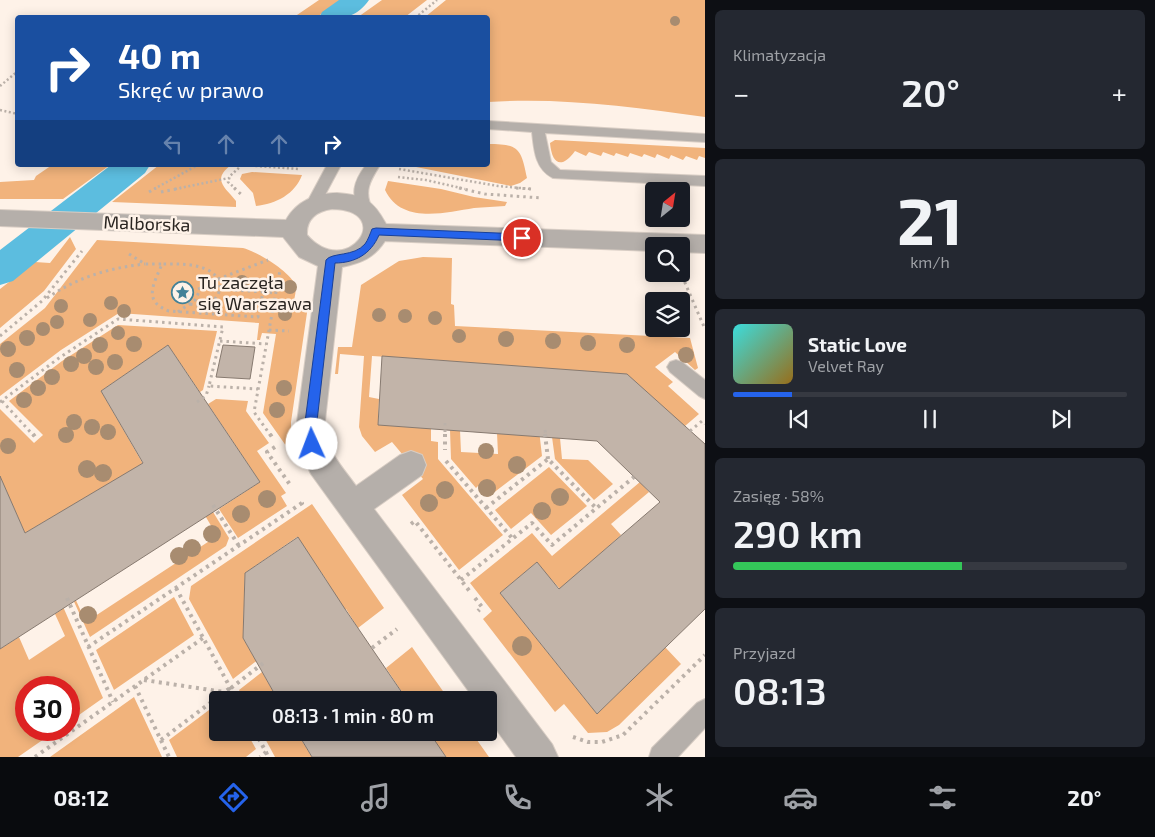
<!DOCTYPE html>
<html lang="pl">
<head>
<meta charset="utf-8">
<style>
	:root { --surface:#171b24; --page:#242831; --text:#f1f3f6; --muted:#9ea1a6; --line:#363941; --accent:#2563eb }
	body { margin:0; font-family:"Exo 2",sans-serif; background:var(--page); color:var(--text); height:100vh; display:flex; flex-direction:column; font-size:19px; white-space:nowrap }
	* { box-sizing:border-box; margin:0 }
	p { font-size:16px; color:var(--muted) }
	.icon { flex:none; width:28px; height:28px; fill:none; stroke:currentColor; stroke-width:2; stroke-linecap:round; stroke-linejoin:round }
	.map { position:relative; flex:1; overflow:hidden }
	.sheet { display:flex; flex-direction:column; gap:10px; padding:10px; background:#0d0f14; width:450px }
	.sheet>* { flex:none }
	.top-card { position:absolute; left:15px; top:15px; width:475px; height:152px; border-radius:5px; box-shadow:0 2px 12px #0003; background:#1a4fa0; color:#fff; overflow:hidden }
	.needle { width:32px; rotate:30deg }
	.tools { position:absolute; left:645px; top:182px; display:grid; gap:10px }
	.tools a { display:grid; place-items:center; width:45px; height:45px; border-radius:5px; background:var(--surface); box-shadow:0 2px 12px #0003; font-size:25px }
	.speed { position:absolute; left:15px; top:676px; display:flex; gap:10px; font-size:25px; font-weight:700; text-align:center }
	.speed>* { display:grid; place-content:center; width:65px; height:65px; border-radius:50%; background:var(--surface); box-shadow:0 2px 12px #0003; line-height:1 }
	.speed .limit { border:8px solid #d22; background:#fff; color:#111 }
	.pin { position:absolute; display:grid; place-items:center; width:42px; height:42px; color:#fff; margin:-21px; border:2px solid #fff; border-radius:50%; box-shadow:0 1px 5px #0007 }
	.me { position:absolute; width:55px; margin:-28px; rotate:358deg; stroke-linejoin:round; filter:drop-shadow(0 0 4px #0008) }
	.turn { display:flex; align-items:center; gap:18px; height:105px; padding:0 20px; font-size:22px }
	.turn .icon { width:65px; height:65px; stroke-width:2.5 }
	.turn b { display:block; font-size:35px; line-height:42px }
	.lanes { display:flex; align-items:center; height:48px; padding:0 20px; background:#0003; justify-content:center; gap:25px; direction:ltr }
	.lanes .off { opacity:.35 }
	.big { font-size:38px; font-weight:600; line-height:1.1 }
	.sheet .card { flex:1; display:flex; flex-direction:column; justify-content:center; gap:8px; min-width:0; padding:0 18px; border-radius:8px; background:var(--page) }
	.sheet .dial { align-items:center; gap:0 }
	.dial b { font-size:65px; line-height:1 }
	.song { display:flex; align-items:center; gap:15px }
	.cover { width:60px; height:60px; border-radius:8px; background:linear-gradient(135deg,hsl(180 70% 55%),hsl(40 70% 35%)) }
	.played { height:5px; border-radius:2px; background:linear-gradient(90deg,var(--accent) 15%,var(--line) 15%) }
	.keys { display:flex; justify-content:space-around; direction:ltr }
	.heat { display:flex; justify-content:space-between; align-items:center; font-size:28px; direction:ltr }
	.charge { height:8px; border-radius:4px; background:linear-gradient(90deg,#34c759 58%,var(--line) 0) }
	.trip { position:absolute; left:209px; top:691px; width:288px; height:50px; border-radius:5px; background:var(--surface); box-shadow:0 2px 12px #0003; font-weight:600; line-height:50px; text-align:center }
	.menu { display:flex; height:80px; justify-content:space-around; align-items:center; background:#090b0e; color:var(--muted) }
	.menu .icon { width:35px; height:35px }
	.menu .on { color:var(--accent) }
	.menu b { font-size:22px; color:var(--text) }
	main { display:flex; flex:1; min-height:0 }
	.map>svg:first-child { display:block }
</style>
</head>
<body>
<main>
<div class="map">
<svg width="705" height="757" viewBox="0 0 705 757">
	<rect width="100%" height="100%" fill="#fef2e8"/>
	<path fill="#f1b37c" d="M319 0H341L317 17H294Z
		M382 0H427L405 17H358Z
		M446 0H705V117C633 107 560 97 488 102V18L425 17Z
		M555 140 705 148V158L699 156 697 160 686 156 683 160 671 155 669 159 657 154 655 158 644 154 642 157 630 153 628 157 616 153 614 156 603 152 601 156 589 152 586 156 575 151C562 169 552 165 550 143Z
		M488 144C519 144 521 148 527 178L520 183 511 186 406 165H488Z
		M52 165H110L63 199H0V182L34 180 36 176Z
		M159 165H231C211 180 226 188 236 201V207L112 202Z
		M252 172 302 175C295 194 276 204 256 206L253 193 240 179 242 174Z
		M388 181 441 189 474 197 507 202 505 206C495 207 484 207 474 208 444 213 401 224 385 190Z
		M70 237 76 249 44 291 0 328V289L35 262 50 263Z
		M97 240 243 248C256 251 291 272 295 285 297 291 294 299 293 305L308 306 291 422V442L296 460 263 413 276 334 262 333 260 340H257L259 323 119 313 61 350 0 396V344L45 308Z
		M423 257 452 258 451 304 454 305 455 326 690 338 698 368 695 370 675 352 655 367 673 382 668 386 699 414 685 426 437 360 372 356 369 397 379 399 378 424 431 428V441L438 442V459L503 535 459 570 402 495 423 479 392 442 375 452 362 436 359 427 364 356 340 354 338 374H335L338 347H352L361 285 399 261Z
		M118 325 217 331 203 390 200 392 168 345 101 391 143 464 25 533 3 484 0 485V409L34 443 43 435 9 401 62 361Z
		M216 399 248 401 246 411 269 443 257 451 286 493 281 496 287 506 238 538 219 509 260 482 208 404Z
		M450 430H460L461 452 498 454 497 433 539 430 542 456 488 497 478 486 476 488 451 459Z
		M552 437 560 438 562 459 588 460 613 484 594 500 555 459Z
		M549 467 587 506 551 535 531 513 511 529 495 510Z
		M640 482 649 492 611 524 621 535 561 590 536 563 500 593 597 714 665 647 681 664 619 725 607 732 588 733 564 704 555 712 483 619 492 611 470 583 532 533 552 556Z
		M312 504 384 608 358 628 346 609 335 617 327 581 297 537 245 573 243 638 255 659 263 656 233 679 189 599 191 586Z
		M210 507 229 538 226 546 90 637 71 595 73 594 86 622 217 536 203 512Z
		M174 597 194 635 114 690 96 650Z
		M61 602 103 698 69 722V688H26V730H57L18 757H0V649L19 637 29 660 65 636 55 614 61 610 58 603Z
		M412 647 445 694 449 700H407L386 668Z
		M262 672 278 700H244L239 690Z
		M134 697 162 757H50Z
		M217 704 218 732 247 733 256 749 246 757H177L169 740Z
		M262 733H297L312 757H275Z
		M429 733H472L489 757H446Z"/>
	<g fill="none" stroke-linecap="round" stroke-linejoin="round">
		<path fill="#5cbddf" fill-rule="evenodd" d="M339 0H369C355 20 341 18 319 18L322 12Z
			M111 165H150L145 173 13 281 0 285V250Z"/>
	</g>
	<path fill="#c2b4a9" stroke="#877a70" d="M168 345 260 482 0 649V476L25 533 143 463 101 391Z
		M223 345 255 347 250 379 216 377Z
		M382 356 627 374 705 444V609L597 714 500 593 537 562 559 589 660 502 597 441 378 425Z
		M298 537 345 609 407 700H278L243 638 245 573Z
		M297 732H429L446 757H312Z"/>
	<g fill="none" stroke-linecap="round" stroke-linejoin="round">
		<defs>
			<path id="service" d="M488 121 705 134V142L545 133 551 162 560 170 705 176V186L553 178C535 169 534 150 532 132L488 129Z
				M327 165H341L317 210H307L305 206Z
				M366 165H380C370 181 363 192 373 210L371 214 366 215 361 214C350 195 353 182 366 165Z
				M676 360 682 362 705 380V399L699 396 670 372 667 367 670 362Z
				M705 699V728L678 757H649L652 748 697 703Z"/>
			<path id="minor" d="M337 193C364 195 373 200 386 224L705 235V253L681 252V246H654V251L385 241C374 258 361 263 342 267L324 430C328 452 343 468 356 486L400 455 411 451 422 455 426 465 422 475 374 509 552 744 558 757H516L488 718V700H475L311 474 297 444 296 430 318 266 299 257 283 237 0 226V210L286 220C296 202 315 193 337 193ZM332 209C397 210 347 281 307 235 306 219 317 211 332 209Z"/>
		</defs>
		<use href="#service" stroke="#d8cdc4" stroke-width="2"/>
		<use href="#minor" stroke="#d8cdc4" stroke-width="2"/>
		<path stroke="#bbb1a9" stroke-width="2.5" stroke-dasharray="2 2.5" stroke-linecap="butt" d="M415 18 437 0
			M0 86 18 71
			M0 110 18 114
			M242 165 299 169
			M399 169 498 186 531 189
			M398 177 426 180 465 189
			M154 189 198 165
			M175 189 229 178
			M236 189 228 182 230 176 242 165"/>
		<path stroke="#bbb1a9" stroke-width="3" stroke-dasharray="2.5 4" stroke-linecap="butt" d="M234 188 243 196
			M459 188 485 194 542 198
			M516 188 531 189
			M149 192 156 188
			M161 192 181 188
			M129 254 145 264H162
			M651 275 682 276
			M682 276 705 329
			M218 279 268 260
			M263 292 276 293
			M47 298C78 277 109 268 145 264
			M190 304C218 311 231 282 208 270 193 263 178 264 162 264 154 284 142 301 169 311L258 317 263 292 220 289
			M178 312 195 300 200 290 198 285
			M269 330 289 331
			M0 336 42 301 82 251
			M220 341 266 344
			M2 401 34 436
			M0 402 59 358 118 319 223 327 209 386 258 389
			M197 402 206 396 209 386
			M445 423V436
			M545 430 546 436
			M690 431 702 421 705 424
			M271 436 254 412 280 270"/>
		<path stroke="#bbb1a9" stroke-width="4" stroke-dasharray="3 4.5" stroke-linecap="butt" d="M33 434 36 438
			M270 434 274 440
			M445 434V450
			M545 434 548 459
			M275 447 267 452 291 486
			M446 461 512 538
			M213 505 239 546
			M486 508 548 459 596 508
			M411 524 415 521 471 593
			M461 580 532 523 552 545 634 477
			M176 588 237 700
			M67 598 113 702
			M475 598 482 607 478 611
			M88 647 302 503 300 500
			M372 648 397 629
			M144 680 224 692
			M135 686 169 757
			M231 688 266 661
			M255 732 266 752 260 757
			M573 737 588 742H602L623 735 705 655
			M161 740 230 688
			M266 752 268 757
			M35 757 203 638"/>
		<use href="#service" fill="#b5afaa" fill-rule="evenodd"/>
		<use href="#minor" fill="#b5afaa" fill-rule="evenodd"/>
	</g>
	<g fill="#a88c70">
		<circle cx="675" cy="21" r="5"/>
		<circle cx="242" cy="282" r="7"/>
		<circle cx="290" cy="287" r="7"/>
		<circle cx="111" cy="303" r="7"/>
		<circle cx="61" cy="306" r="7"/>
		<circle cx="124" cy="311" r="7"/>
		<circle cx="285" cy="314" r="7"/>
		<circle cx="379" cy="315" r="7"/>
		<circle cx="405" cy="316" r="7"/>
		<circle cx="435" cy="318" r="7"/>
		<circle cx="90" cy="320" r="7"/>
		<circle cx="57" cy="322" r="7"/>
		<circle cx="43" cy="329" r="7"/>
		<circle cx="118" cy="333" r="7"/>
		<circle cx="459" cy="336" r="7"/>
		<circle cx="27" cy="338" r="8"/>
		<circle cx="506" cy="339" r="8"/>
		<circle cx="553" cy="341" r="8"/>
		<circle cx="588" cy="343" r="8"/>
		<circle cx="134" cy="344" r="8"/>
		<circle cx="100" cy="345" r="8"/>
		<circle cx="627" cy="345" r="8"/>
		<circle cx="8" cy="349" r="8"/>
		<circle cx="686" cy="355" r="8"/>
		<circle cx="84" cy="356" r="8"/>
		<circle cx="115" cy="362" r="8"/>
		<circle cx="71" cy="364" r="8"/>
		<circle cx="96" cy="367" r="8"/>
		<circle cx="17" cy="370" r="8"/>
		<circle cx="52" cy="377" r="8"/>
		<circle cx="38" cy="388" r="8"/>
		<circle cx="284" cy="388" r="8"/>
		<circle cx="24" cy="400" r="8"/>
		<circle cx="277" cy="410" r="8"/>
		<circle cx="74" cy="422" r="8"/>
		<circle cx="92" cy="427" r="8"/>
		<circle cx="108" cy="432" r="8"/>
		<circle cx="66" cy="435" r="8"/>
		<circle cx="8" cy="446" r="8"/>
		<circle cx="486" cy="451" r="8"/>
		<circle cx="517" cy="465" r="9"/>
		<circle cx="87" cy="469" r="9"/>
		<circle cx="103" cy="473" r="9"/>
		<circle cx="487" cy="488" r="9"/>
		<circle cx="445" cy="490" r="9"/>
		<circle cx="560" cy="497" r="9"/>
		<circle cx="267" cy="499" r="9"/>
		<circle cx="429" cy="503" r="9"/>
		<circle cx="542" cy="511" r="9"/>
		<circle cx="241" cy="514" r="9"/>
		<circle cx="212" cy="534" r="9"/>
		<circle cx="192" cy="548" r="9"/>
		<circle cx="179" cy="556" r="9"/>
		<circle cx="88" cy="615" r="9"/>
		<circle cx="522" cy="646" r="10"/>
	</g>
	<path fill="#2563eb" stroke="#184099" d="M376 228 522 234 527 238 522 241 379 235C371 254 355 263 335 263L316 430 318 444 317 448 312 449 308 448 304 430 326 260C332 252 354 257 365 244 368 240 370 234 372 229Z"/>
	<defs>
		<symbol id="sight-ring" viewBox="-11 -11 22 22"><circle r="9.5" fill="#fef2e8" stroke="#438197" stroke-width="1.5"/><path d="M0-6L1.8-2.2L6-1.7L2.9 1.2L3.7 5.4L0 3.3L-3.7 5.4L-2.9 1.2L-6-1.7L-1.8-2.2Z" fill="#438197"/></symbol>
	</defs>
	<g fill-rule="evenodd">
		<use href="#sight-ring" x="170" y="280" width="25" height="25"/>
	</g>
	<g text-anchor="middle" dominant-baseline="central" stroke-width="5" stroke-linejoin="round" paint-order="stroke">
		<g font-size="18" fill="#2a2521" stroke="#fef2e8">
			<text transform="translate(147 223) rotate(2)">Malborska</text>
		</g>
		<g font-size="18" fill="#2a2521" stroke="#fef2e8" text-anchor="start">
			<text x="198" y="282">Tu zaczęła<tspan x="198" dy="21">się Warszawa</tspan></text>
		</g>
	</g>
</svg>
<div class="tools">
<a><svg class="needle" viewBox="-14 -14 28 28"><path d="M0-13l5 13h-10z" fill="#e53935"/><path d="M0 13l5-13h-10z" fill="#9ea1a6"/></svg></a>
<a><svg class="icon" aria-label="search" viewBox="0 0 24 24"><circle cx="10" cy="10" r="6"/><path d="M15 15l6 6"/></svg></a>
<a><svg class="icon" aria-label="layers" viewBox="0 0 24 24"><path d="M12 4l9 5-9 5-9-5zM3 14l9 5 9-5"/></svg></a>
</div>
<div class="speed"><div class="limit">30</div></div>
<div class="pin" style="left:522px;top:238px;background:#d93025"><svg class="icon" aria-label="arrive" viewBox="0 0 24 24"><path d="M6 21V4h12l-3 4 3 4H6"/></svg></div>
<svg class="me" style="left:312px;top:444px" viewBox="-20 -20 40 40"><circle r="19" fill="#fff"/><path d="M0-13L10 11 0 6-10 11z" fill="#2563eb"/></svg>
<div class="trip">08:13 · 1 min · 80 m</div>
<div class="top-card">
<div class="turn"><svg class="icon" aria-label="right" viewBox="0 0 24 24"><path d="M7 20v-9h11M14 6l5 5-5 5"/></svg><div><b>40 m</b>Skręć w prawo</div></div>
<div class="lanes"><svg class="icon off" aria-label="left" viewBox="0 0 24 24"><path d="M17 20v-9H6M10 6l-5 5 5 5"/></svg><svg class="icon off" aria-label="ahead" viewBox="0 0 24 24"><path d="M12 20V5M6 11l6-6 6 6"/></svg><svg class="icon off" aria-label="ahead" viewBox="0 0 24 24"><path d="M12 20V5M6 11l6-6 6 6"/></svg><svg class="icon" aria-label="right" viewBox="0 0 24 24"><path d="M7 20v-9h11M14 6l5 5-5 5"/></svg></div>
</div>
</div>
<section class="sheet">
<div class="card"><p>Klimatyzacja</p>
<div class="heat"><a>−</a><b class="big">20°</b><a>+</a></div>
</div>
<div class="card dial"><b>21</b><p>km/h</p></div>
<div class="card">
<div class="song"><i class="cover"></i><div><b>Static Love</b><p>Velvet Ray</p></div></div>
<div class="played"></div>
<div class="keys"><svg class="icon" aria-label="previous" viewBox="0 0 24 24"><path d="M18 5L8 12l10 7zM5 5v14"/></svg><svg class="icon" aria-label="pause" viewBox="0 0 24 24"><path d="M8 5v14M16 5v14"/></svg><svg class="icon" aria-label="next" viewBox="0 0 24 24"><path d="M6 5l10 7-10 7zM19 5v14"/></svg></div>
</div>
<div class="card"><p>Zasięg · 58%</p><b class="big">290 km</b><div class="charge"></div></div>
<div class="card"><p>Przyjazd</p><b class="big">08:13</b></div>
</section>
</main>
<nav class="menu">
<b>08:12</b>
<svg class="icon on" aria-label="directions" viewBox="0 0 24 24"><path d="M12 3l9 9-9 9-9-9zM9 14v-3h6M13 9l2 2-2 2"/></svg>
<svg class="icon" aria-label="music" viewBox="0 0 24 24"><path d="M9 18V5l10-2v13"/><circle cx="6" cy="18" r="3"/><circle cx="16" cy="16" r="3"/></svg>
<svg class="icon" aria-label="phone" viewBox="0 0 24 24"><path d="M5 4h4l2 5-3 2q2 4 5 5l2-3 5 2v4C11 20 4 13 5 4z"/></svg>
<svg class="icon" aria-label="climate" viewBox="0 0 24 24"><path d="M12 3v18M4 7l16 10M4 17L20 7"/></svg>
<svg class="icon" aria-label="car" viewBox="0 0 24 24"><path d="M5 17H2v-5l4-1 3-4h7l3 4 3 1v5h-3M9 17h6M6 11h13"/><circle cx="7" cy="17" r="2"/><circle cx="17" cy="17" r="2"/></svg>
<svg class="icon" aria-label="filters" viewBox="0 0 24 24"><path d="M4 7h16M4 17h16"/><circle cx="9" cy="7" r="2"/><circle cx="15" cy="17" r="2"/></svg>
<b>20°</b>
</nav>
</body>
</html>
